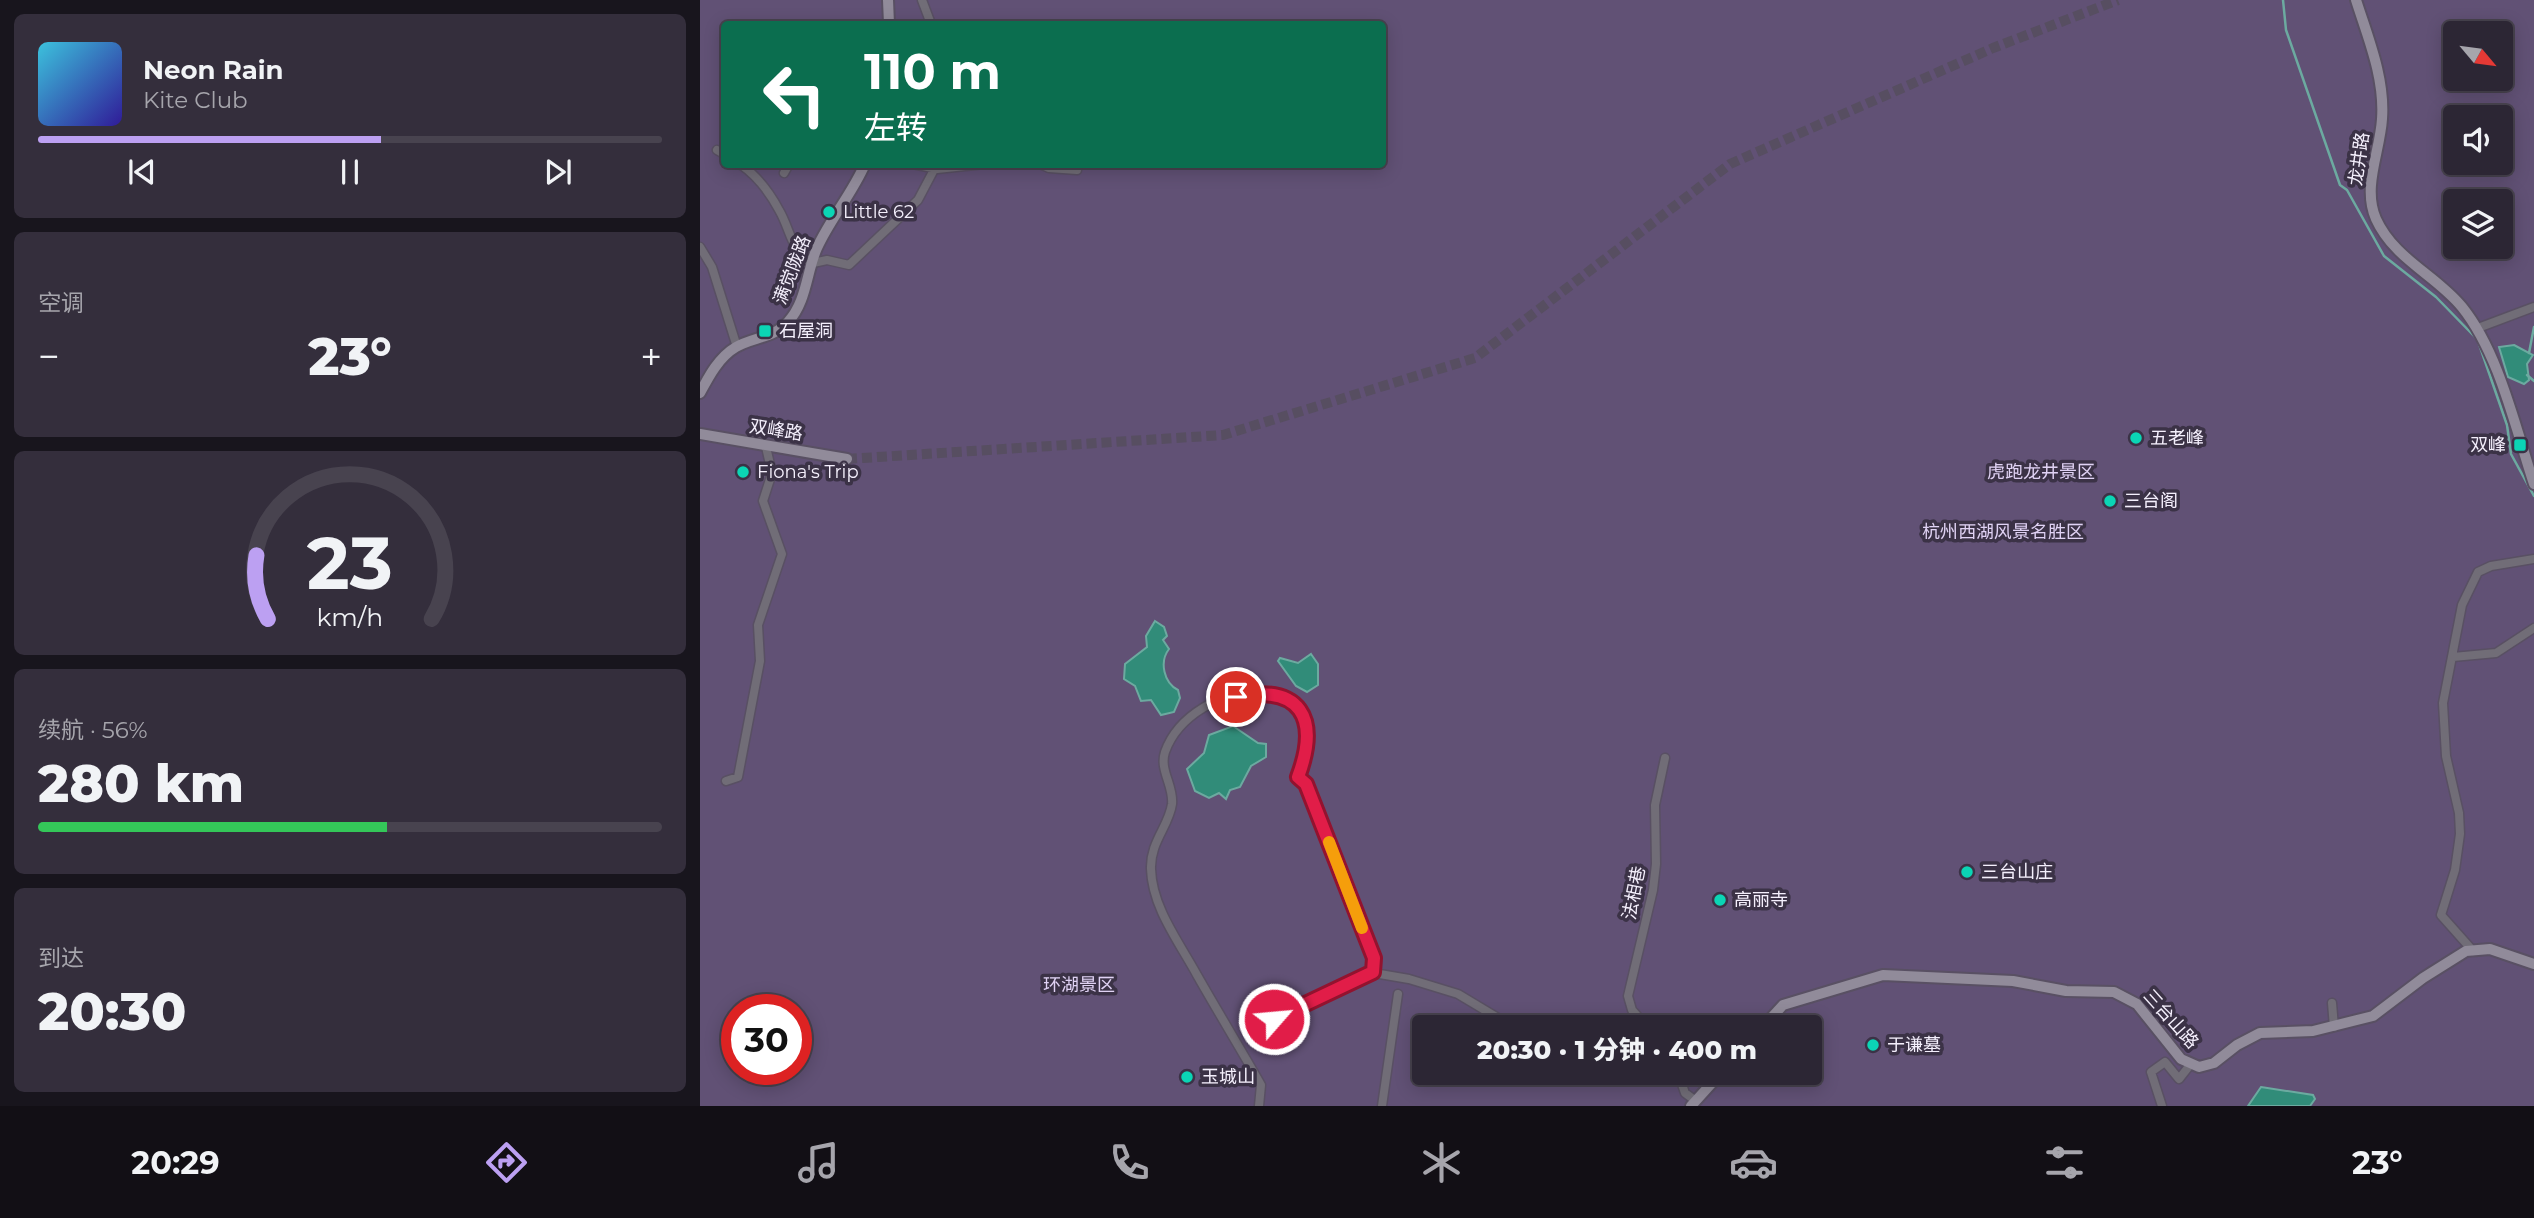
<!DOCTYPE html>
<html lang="zh">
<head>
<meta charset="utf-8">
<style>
	:root { --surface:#2c2634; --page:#342e3c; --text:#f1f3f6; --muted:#a6a5ac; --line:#48434f; --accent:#bca0f2 }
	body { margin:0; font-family:Montserrat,"Noto Sans SC",sans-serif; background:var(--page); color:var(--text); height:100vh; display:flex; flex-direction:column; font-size:26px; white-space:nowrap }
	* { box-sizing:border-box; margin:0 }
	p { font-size:23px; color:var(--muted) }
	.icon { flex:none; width:38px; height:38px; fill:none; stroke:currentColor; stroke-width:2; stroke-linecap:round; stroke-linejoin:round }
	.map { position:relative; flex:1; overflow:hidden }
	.panel { display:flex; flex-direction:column; gap:14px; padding:14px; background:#18151d; width:700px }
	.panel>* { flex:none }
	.hud { position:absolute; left:21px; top:21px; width:665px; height:147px; border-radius:7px; box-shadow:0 4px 18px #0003,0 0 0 2px var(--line); background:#0b6e4f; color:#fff; overflow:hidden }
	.needle { width:46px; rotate:119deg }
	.buttons { position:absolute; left:1743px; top:21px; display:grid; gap:14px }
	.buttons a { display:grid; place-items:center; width:70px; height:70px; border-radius:7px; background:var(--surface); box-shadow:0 4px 18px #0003,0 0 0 2px var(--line); font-size:35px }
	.speed { position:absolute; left:21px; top:994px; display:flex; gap:14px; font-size:35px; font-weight:700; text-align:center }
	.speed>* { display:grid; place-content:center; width:91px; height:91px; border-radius:50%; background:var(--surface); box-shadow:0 4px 18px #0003,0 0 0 2px var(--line); line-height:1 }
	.speed .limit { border:10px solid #d22; background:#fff; color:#111 }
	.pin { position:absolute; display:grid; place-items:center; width:60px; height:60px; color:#fff; margin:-30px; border:4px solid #fff; border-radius:50%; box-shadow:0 2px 7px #0007 }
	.me { position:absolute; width:77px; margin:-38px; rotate:63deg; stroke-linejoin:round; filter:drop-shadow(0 0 5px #0008) }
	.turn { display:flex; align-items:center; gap:24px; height:147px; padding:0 28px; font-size:32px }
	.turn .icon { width:91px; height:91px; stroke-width:2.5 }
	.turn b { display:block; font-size:49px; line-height:60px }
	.big { font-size:52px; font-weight:800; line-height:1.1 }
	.panel .widget { flex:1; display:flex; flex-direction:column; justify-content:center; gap:10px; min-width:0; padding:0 24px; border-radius:10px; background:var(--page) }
	.panel .dial { align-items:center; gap:0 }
	.dial svg { height:182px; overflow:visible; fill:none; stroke:var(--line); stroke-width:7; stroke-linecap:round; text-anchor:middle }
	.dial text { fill:var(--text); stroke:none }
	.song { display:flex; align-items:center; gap:21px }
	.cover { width:84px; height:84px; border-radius:10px; background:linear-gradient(135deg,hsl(190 70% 55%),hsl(250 70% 35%)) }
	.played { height:7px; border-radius:4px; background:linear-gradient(90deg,var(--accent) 55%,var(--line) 55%) }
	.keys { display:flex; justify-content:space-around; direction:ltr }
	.heat { display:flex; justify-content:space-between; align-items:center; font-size:38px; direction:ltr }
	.charge { height:10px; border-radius:5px; background:linear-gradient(90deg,#34c759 56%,var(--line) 0) }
	.trip { position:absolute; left:712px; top:1015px; width:410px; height:70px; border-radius:7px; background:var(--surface); box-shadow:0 4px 18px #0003,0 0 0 2px var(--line); font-weight:800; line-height:70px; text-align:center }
	.tab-bar { display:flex; height:112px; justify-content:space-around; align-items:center; background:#120f15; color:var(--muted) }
	.tab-bar .icon { width:49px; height:49px }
	.tab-bar .selected { color:var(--accent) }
	.tab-bar b { font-size:32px; color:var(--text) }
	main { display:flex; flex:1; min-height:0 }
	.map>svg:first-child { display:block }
</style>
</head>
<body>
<main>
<section class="panel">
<div class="widget">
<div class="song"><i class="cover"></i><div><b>Neon Rain</b><p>Kite Club</p></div></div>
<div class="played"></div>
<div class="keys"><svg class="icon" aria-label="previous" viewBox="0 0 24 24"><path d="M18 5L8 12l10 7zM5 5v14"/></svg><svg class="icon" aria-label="pause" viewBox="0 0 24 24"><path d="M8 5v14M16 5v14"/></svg><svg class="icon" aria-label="next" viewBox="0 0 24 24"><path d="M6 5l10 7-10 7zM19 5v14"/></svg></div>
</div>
<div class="widget"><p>空调</p>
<div class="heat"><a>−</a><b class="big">23°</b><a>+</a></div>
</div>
<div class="widget dial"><svg viewBox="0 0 100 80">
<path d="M14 69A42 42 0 1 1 86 69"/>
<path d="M14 69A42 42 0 0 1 9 41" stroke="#bca0f2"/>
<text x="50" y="56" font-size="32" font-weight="700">23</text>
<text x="50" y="72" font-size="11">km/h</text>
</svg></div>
<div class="widget"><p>续航 · 56%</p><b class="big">280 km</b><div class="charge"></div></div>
<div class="widget"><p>到达</p><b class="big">20:30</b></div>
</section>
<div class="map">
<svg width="1834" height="1106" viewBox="0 0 1834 1106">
	<rect width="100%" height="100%" fill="#3b3246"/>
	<path fill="#615175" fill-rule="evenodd" d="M0 0H1834V1106H0ZM24 24H682V164H24ZM1755 33H1801V79H1755ZM1755 117H1801V163H1755ZM1755 201H1801V247H1755ZM37 1010H96V1069H37ZM724 1027H1110V1073H724Z"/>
	<path fill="#318c79" stroke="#6caaa0" stroke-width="2" d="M1814 345 1833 355 1827 364 1829 380 1824 384 1808 377 1799 347Z
		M455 621 464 627 467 636 463 640 469 649C459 662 464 683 478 690L480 698 474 712 461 715 451 700 441 701 435 686 424 679 425 664 447 647 446 636Z
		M611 654 618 664V685L607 692 596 686 578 661 580 658 598 663Z
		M533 726 558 743 566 744V757L551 766 540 787 530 790 526 799 519 793 509 798 495 791 487 769 504 753 509 735Z
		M1561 1087 1613 1095 1615 1099 1610 1106H1548Z"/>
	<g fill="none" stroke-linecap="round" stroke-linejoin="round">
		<path stroke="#6caaa0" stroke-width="2.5" d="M1583 0 1586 30 1640 185 1647 190 1684 256 1736 297 1776 338
			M1779 344 1807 425 1811 454 1834 496
			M1829 353 1834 327
			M1827 375 1834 381"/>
		<path stroke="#574e61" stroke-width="10" stroke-dasharray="10 5" stroke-linecap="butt" d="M147 459 523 435 775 358 1030 164 1293 48 1418 0"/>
		<defs>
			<path id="street" d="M222 0 231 24
				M17 150 24 154
				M40 164C56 175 70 193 79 210 91 230 90 251 113 263L127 260 149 265 218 200 237 164
				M213 164 237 169 284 164
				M340 164 349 168 377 170
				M84 173 89 164
				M0 247 12 267 37 347
				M1778 328 1834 307
				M1753 657 1796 653 1834 628
				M26 781 38 777 60 661 58 625 82 554 63 501 72 473 66 447
				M1773 951 1741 915 1755 870 1760 834 1759 813 1746 756 1743 703 1762 605 1778 572 1791 566 1834 559
				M1632 1003 1634 1027
				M914 1027 939 1018
				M947 1027 932 1010 928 996 953 890 956 864 955 805 965 758
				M551 1031 668 972 709 979 758 994 813 1027
				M978 1073 985 1093 996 1101
				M559 1106 561 1085C540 1048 518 1012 497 975 479 942 452 907 451 869 450 842 469 826 472 804 474 786 459 770 465 752 491 678 643 657 598 777L606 784 674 958 673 972
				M682 1106 698 994
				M1462 1106 1451 1072 1465 1062 1479 1079 1490 1065"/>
			<path id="secondary" d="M188 0 189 24
				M1656 0C1668 38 1685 78 1682 119 1680 152 1662 187 1676 219 1694 259 1736 275 1762 307 1799 353 1815 427 1834 484
				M0 393C9 376 19 357 36 347 53 337 74 338 88 322 107 301 106 273 117 248 130 219 152 194 165 164
				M0 434 147 459
				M1063 1027 1083 1005 1183 975 1313 981 1366 991 1414 992 1437 1004 1481 1059 1499 1067 1514 1063 1537 1045 1560 1033 1613 1031 1673 1016 1723 978 1766 951 1790 949 1834 964
				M991 1106 1021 1073"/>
		</defs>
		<use href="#street" stroke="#595063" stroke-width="11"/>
		<use href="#secondary" stroke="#595063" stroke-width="14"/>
		<use href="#street" stroke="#716d77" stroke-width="8"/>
		<use href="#secondary" stroke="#918b9a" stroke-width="10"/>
	</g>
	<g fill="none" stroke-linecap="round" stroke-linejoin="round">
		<defs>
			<path id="route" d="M536 697C601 684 620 718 598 777L606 784 674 958 673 972 574 1019"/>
		</defs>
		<use href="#route" stroke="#92132f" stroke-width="18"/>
		<use href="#route" stroke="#e11d48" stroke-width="12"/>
		<path stroke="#f59e0b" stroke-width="12" d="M629 842 662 928"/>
	</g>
	<g fill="#0bd5b5" stroke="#3b3246" stroke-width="2.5">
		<circle cx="129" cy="212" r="7"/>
		<rect x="58" y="324" width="14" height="14" rx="3.5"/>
		<circle cx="1436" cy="438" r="7"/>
		<rect x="1813" y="438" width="14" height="14" rx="3.5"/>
		<circle cx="43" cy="472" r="7"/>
		<circle cx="1410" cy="501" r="7"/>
		<circle cx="1267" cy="872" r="7"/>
		<circle cx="1020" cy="900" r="7"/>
		<circle cx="1173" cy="1045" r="7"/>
		<circle cx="487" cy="1077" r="7"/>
	</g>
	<g text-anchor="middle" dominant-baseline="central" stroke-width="7" stroke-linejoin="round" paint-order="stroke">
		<g font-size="18" fill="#f4effc" stroke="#3b3246">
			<text transform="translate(1659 159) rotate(-82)">龙井路</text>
			<text transform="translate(92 270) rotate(-69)">满觉陇路</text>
			<text transform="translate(76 430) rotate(9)">双峰路</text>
			<text transform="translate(934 893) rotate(-79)">法相巷</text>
			<text transform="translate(1471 1019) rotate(48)">三台山路</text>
		</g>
		<g font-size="18" fill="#f4effc" stroke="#3b3246" text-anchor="start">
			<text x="143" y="212">Little 62</text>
			<text x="79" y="331">石屋洞</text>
			<text x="1450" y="438">五老峰</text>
			<text x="1806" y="445" text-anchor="end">双峰</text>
			<text x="57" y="472">Fiona's Trip</text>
			<text x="1424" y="501">三台阁</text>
			<text x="1281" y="872">三台山庄</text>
			<text x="1034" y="900">高丽寺</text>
			<text x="1187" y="1045">于谦墓</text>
			<text x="501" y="1077">玉城山</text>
		</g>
		<g font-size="18" fill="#e0d2f4" stroke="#3b3246">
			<text x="1341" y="472">虎跑龙井景区</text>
			<text x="1303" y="532">杭州西湖风景名胜区</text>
			<text x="379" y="985">环湖景区</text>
		</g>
	</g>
</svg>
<div class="buttons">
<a><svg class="needle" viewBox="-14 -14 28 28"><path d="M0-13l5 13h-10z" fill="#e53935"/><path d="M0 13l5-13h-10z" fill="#a6a5ac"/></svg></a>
<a><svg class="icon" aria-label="sound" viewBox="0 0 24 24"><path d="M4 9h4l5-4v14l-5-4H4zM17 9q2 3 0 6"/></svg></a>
<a><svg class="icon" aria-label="layers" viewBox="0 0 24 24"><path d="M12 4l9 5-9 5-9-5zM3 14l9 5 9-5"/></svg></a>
</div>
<div class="speed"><div class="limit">30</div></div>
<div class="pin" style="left:536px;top:697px;background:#d93025"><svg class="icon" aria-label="arrive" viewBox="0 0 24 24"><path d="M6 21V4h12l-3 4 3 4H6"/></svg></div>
<svg class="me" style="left:574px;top:1019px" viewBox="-20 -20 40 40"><circle r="17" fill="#e11d48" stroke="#fff" stroke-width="3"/><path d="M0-11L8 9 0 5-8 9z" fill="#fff"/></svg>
<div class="trip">20:30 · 1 分钟 · 400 m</div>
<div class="hud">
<div class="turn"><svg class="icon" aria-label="left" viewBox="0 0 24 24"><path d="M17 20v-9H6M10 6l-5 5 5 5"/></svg><div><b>110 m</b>左转</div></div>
</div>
</div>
</main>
<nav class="tab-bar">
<b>20:29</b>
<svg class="icon selected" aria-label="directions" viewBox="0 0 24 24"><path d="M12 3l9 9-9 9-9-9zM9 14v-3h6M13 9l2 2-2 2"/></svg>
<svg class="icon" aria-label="music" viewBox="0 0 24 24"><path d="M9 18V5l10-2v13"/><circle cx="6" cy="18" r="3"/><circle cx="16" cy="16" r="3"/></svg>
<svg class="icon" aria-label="phone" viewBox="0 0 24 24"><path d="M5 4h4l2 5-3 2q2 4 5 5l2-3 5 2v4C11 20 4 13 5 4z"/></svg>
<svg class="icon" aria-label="climate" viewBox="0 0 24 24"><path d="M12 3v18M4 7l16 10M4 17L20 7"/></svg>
<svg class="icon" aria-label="car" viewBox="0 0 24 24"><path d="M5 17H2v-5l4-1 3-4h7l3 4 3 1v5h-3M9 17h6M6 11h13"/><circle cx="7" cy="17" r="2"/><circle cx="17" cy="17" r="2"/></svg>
<svg class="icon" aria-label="filters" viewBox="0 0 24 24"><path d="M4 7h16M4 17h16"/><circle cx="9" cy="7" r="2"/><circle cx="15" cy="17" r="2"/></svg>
<b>23°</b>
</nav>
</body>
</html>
